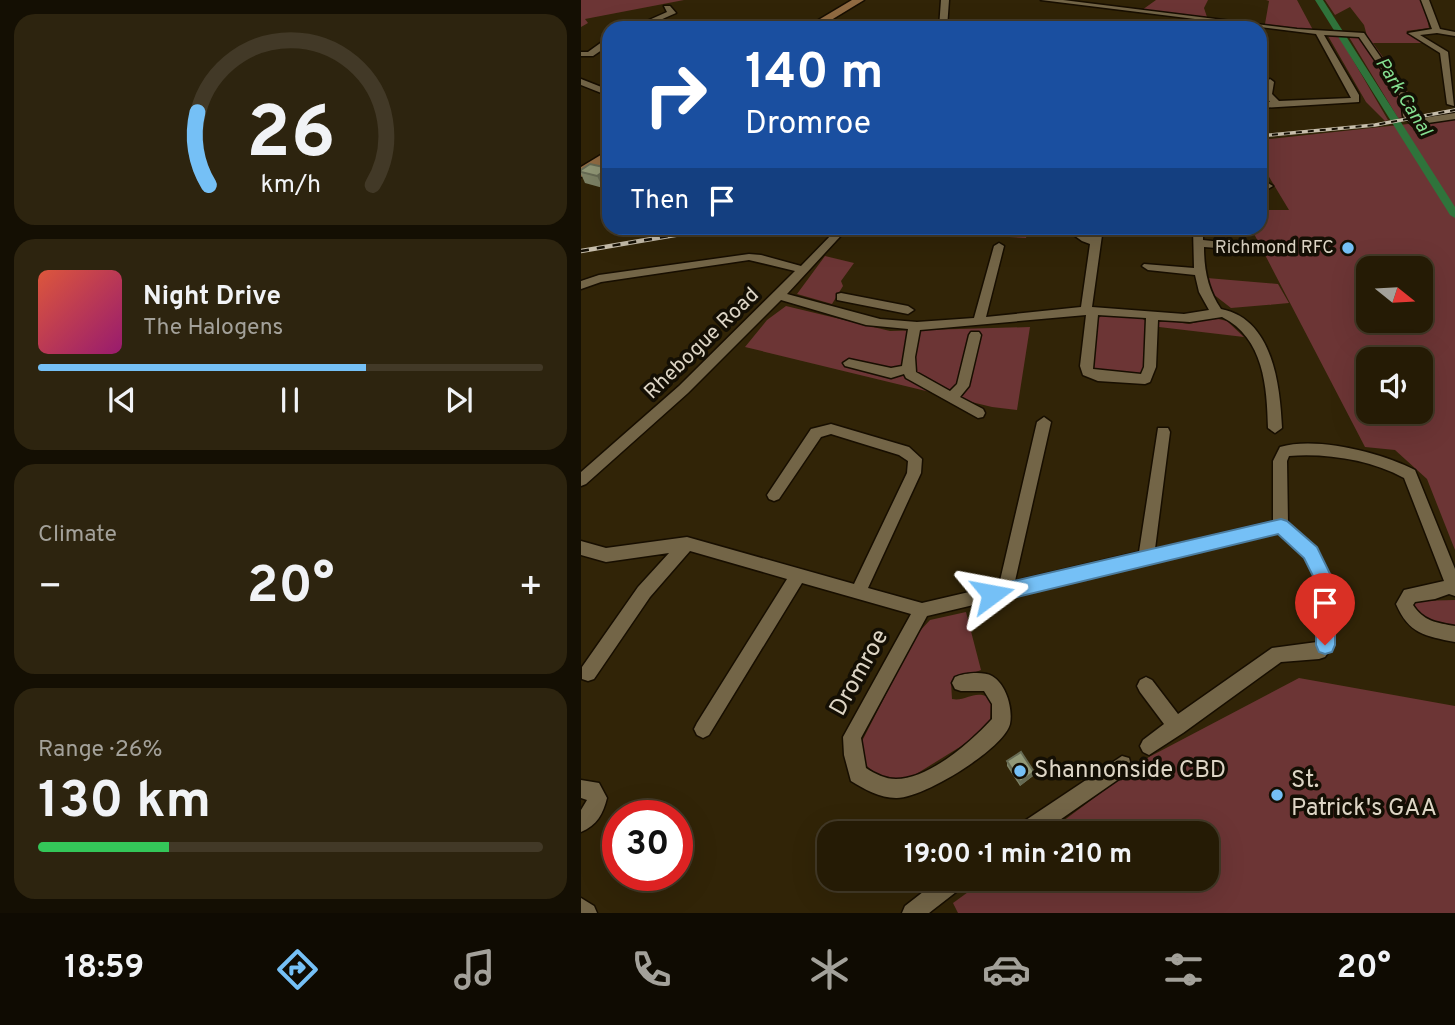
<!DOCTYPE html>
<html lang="en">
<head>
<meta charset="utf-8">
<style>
	:root { --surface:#251b05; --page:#2d240f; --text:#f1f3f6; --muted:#a3a19a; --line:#423927; --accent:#75c0f6 }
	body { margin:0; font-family:Overpass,sans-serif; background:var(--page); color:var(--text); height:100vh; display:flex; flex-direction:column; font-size:26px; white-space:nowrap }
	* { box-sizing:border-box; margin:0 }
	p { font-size:23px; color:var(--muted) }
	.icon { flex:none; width:38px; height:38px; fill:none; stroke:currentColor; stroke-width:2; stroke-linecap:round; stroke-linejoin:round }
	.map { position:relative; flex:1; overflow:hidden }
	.sheet { display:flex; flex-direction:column; gap:14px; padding:14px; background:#140f03; width:581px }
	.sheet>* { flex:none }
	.top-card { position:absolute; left:21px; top:21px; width:665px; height:214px; border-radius:21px; box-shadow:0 7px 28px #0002,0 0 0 2px var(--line); background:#1a4fa0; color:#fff; overflow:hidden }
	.needle { width:46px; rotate:108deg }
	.buttons { position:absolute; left:775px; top:256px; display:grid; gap:14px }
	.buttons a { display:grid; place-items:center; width:77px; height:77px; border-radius:14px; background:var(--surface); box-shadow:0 7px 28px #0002,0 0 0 2px var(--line); font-size:35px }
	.speed { position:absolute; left:21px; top:800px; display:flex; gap:14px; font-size:35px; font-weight:700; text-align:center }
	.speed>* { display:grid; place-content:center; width:91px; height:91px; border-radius:50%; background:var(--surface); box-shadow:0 7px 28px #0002,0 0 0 2px var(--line); line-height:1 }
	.speed .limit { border:10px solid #d22; background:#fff; color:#111 }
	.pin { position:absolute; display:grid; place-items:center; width:60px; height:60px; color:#fff; margin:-72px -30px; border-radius:50% 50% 50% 0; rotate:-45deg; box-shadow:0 0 7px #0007 }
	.pin .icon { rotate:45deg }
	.me { position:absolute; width:77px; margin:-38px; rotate:77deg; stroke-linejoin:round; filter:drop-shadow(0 0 5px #0008) }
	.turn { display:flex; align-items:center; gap:24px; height:147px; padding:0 28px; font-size:32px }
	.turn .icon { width:91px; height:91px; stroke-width:2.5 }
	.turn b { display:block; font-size:49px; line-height:60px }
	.then { display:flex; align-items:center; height:66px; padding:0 28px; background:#0003; gap:14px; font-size:26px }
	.big { font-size:52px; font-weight:700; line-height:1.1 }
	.sheet .widget { flex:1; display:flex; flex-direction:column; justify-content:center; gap:10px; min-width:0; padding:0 24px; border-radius:21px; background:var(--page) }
	.sheet .dial { align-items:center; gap:0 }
	.dial svg { height:182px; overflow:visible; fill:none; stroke:var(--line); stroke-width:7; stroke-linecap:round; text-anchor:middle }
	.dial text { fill:var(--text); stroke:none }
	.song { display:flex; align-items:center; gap:21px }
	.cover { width:84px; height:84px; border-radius:10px; background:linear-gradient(135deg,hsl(10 70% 55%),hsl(320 70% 35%)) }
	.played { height:7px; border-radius:4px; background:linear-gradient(90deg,var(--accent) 65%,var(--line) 65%) }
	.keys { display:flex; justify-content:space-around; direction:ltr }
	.heat { display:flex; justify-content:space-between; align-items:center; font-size:38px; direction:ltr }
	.charge { height:10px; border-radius:5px; background:linear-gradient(90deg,#34c759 26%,var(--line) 0) }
	.trip { position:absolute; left:236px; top:821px; width:402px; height:70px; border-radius:21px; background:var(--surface); box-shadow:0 7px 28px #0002,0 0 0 2px var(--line); font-weight:700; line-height:70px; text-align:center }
	.tabs { display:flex; height:112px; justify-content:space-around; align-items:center; background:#0f0b02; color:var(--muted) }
	.tabs .icon { width:49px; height:49px }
	.tabs .current { color:var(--accent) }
	.tabs b { font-size:32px; color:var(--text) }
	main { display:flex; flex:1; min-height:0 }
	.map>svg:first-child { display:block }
</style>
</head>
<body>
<main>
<section class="sheet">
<div class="widget dial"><svg viewBox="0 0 100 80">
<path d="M14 69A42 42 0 1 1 86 69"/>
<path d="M14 69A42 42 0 0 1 9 37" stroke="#75c0f6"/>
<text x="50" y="56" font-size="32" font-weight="700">26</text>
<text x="50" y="72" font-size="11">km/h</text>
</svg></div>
<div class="widget">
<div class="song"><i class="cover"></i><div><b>Night Drive</b><p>The Halogens</p></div></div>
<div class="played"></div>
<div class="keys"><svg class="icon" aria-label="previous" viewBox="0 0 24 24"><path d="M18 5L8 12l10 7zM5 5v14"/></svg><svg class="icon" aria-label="pause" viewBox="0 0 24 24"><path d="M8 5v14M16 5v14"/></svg><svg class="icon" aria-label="next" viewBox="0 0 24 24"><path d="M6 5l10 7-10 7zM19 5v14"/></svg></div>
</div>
<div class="widget"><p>Climate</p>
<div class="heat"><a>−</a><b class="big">20°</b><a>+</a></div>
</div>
<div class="widget"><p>Range · 26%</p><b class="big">130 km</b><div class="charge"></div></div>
</section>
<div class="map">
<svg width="874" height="913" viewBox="0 0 874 913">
	<rect width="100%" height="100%" fill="#312407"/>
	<path fill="#6c3535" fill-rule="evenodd" d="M0 0H103L4 19 7 23 0 27Z
		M575 0H627L623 8 626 17 561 10Z
		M685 0H716L732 30 684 24 688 1Z
		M744 0H839L844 9 848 28 825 31 846 43H792L831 98V115L817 118 768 37 786 36 783 25 769 7 754 15Z
		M747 36H758L807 120 804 121 785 102Z
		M874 118V550L846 479 814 450 784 447 670 228H679V210H708L679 162V140L827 124 835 125ZM788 268H840V320H788ZM788 359H840V411H788Z
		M372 228H447L445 238 375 234Z
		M244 256 273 263 260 281 262 286 251 304 216 294Z
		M626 278 697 284 708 303 650 308 632 294Z
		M205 306 309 331 449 327 436 410 411 407 164 347 186 320Z
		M520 316 560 318 565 321 564 369 559 375 510 369 515 320Z
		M633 318 646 321 663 337 578 327 577 322 589 321 608 324Z
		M874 600V627L839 619 832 606 835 601Z
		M385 612 400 670 370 682 371 699C384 702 393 690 407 697L410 703 409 722 395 737 324 781 299 779 284 764 280 743 336 634 349 620Z
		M718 678 874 706V913H377L372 903 405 879 626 878V833H466L568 757Z"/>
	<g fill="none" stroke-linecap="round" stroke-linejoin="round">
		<path fill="#2f733b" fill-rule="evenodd" d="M734 0H742L874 207V218L869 215Z"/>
		<defs>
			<path id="street" d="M360 0H368L366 28H358Z
				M460 0H482L716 29 783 33 828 98 830 115 835 119 874 113V119L840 124 844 128 836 130 822 116 820 98 778 37 743 35 778 95V102L679 108V102H689L683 94 685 82 689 79 693 82 691 94 698 101 770 98 735 34Z
				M840 0H848L859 29 874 32V36L856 33 839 35 867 52 873 106 866 104 859 53 827 33 851 29Z
				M83 6H89L95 13 61 28H50L86 12Z
				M25 39H28V45L12 56H0V52H7Z
				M0 79 28 90V96L0 85Z
				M679 183H687L692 186 687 189H679Z
				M257 228H267L206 294 299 319 336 322 393 318 413 246 418 243 423 246 405 317 500 307 509 244 501 241 483 228H494L510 237 512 228H522L511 307 603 314 628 310 618 292 614 275 567 270 561 266 563 264 613 268 612 228H622V240L678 246 679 248 674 251 623 247C623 270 627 290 640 309 692 319 699 385 701 428L694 433 687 428C686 387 683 338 641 317L609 322 577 320 575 367 569 382 564 384 517 381 502 375 499 366 505 315 339 330 334 357 335 372 369 391 376 384 388 335 390 332H398L400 335 388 386 379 397 402 409 404 413 402 417 397 418 325 378 323 374 310 378 264 366 262 363 268 359 310 368 321 366 327 329 285 325 200 300 107 393 5 484 0 486V472L98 386 214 271 168 260 20 282 0 289V281L18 275 168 254 180 255 220 266ZM517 315 565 318 563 367 560 374 512 369Z
				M260 293 327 306 333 310 327 314 256 300V294Z
				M463 417 470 422 434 581 558 552 577 428H587L589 432 574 549 692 521V461L699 447C736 436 801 453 834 470L874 569V596L868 594 854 599 834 602 832 605C842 621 856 623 874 626V642C844 636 828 634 815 604L823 590 863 581 823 478C790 460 746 453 708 456L706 461 707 523 734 547 753 584 752 645 744 657 738 659 700 662 602 733 568 755 562 752 559 746 562 740 583 724 559 692 556 686 559 680 565 677 571 680 597 714 691 648 736 642 737 584 724 557 697 533 346 616 280 738 285 768C294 774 304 779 315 779 348 779 390 742 411 719V704L403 691H380L374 689 371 683 374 677C383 673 402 671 411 676 425 684 432 708 429 724 423 749 341 799 315 798 299 798 283 789 270 781L263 755 262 737 330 614 221 583 128 735 122 738 116 735 113 729 116 723 206 579 109 551 69 597 13 679 7 681 1 679V667L57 587 88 553 25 562 0 555V541L25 548 106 537 273 584 326 473 327 461 318 455 250 434 240 437 198 499 193 501 188 499 186 495 230 429 250 424 328 447 341 459 340 473 287 588 341 603 418 585 456 422Z
				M541 756 548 758 550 765 548 772 460 833H433L436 826Z
				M0 780 18 783 26 798C22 814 16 825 0 832V810L6 800 0 798Z
				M360 878H387L384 885 348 913H321L324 906Z
				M0 898 13 906 16 913H0Z"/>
			<path id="secondary" d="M271 0H283L237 28H224Z
				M28 150V160L0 177V167Z"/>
		</defs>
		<use href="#street" stroke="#170e00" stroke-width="3"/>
		<use href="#secondary" stroke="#170e00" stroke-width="3"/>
		<use href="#street" fill="#736547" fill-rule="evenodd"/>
		<use href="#secondary" fill="#916b42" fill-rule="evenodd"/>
		<defs>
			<path id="rail-far1" d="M679 136 794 125 874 110"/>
			<path id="rail" d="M0 251 135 228"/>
		</defs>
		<use href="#rail-far1" stroke="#c7beac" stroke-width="3.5"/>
		<use href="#rail" stroke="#c7beac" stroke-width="4.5"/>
		<use href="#rail-far1" stroke="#140f04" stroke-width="2" stroke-dasharray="6" stroke-linecap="butt"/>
		<use href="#rail" stroke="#140f04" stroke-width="2.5" stroke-dasharray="8" stroke-linecap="butt"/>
	</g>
	<path fill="#7d8265" d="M679 43 685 53 684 57H679Z
		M27 168 22 188 4 183 0 174V170Z
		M426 761 453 772 452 776 439 786 426 766Z"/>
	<path fill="#666a53" d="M27 168 28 171V183L22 188 16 176Z
		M453 772 452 776 439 786V782Z"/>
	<path fill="#919776" stroke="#666a53" stroke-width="2" d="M679 43H684L685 53H679Z
		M9 164 27 168 16 176 0 172V170Z
		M440 752 453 772 439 782 426 761Z"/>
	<path fill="#75c0f6" stroke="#4c7da0" stroke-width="2" d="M700 519 706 521 736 547 754 584V645L751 652 744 654 738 652 735 645 736 584 723 558 697 534 411 603 404 600 402 594 404 589 411 586Z"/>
	<g fill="#75c0f6" stroke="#140f04" stroke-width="2.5">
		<circle cx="767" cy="248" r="7"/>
		<circle cx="439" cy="771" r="7"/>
		<circle cx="696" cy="795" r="7"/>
	</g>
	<g text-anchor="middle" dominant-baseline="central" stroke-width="7" stroke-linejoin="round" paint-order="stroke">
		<g font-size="18" fill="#ddd5c5" stroke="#140f04" text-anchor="end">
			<text x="753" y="248">Richmond RFC</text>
		</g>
		<g font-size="19" font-style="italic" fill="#85e091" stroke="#140f04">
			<text transform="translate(822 97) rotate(58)">Park Canal</text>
		</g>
		<g font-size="21" fill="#ddd5c5" stroke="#140f04">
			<text transform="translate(121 344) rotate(-44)">Rhebogue Road</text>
		</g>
		<g font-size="24" fill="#ddd5c5" stroke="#140f04">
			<text transform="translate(279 673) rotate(-61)">Dromroe</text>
		</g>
		<g font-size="24" fill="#ddd5c5" stroke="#140f04" text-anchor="start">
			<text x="453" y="771">Shannonside CBD</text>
			<text x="710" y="781">St.<tspan x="710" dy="28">Patrick's GAA</tspan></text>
		</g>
	</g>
</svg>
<div class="buttons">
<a><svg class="needle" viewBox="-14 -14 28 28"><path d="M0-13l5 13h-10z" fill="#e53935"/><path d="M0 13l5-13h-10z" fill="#a3a19a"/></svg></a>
<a><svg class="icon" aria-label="sound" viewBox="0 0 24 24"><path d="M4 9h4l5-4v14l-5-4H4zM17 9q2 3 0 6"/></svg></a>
</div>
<div class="speed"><div class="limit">30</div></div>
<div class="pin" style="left:744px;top:645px;background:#d93025"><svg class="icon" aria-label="arrive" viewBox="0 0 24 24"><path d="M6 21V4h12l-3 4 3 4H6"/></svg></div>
<svg class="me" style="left:411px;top:594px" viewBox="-20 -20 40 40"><path d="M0-17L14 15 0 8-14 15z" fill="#75c0f6" stroke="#fff" stroke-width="4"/></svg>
<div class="trip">19:00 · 1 min · 210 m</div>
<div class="top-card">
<div class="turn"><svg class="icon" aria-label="right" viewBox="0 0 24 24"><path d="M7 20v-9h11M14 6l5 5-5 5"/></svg><div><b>140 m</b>Dromroe</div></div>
<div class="then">Then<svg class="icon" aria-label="arrive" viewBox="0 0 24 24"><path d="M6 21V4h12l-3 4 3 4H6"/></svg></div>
</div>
</div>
</main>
<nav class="tabs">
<b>18:59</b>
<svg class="icon current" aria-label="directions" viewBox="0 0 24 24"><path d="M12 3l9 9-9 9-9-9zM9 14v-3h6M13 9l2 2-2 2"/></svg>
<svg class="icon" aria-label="music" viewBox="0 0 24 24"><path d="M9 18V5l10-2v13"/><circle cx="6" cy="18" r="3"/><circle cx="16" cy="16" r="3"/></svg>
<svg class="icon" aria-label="phone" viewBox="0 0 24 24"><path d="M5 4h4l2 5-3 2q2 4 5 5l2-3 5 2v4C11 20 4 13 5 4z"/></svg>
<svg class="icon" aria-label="climate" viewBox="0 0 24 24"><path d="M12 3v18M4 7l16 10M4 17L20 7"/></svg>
<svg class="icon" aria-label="car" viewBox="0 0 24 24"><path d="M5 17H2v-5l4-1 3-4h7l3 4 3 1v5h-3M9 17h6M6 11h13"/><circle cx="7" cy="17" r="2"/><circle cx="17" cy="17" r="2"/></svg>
<svg class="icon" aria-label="filters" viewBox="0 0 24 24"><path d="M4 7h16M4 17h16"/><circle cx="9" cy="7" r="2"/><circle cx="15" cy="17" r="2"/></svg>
<b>20°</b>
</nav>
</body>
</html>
